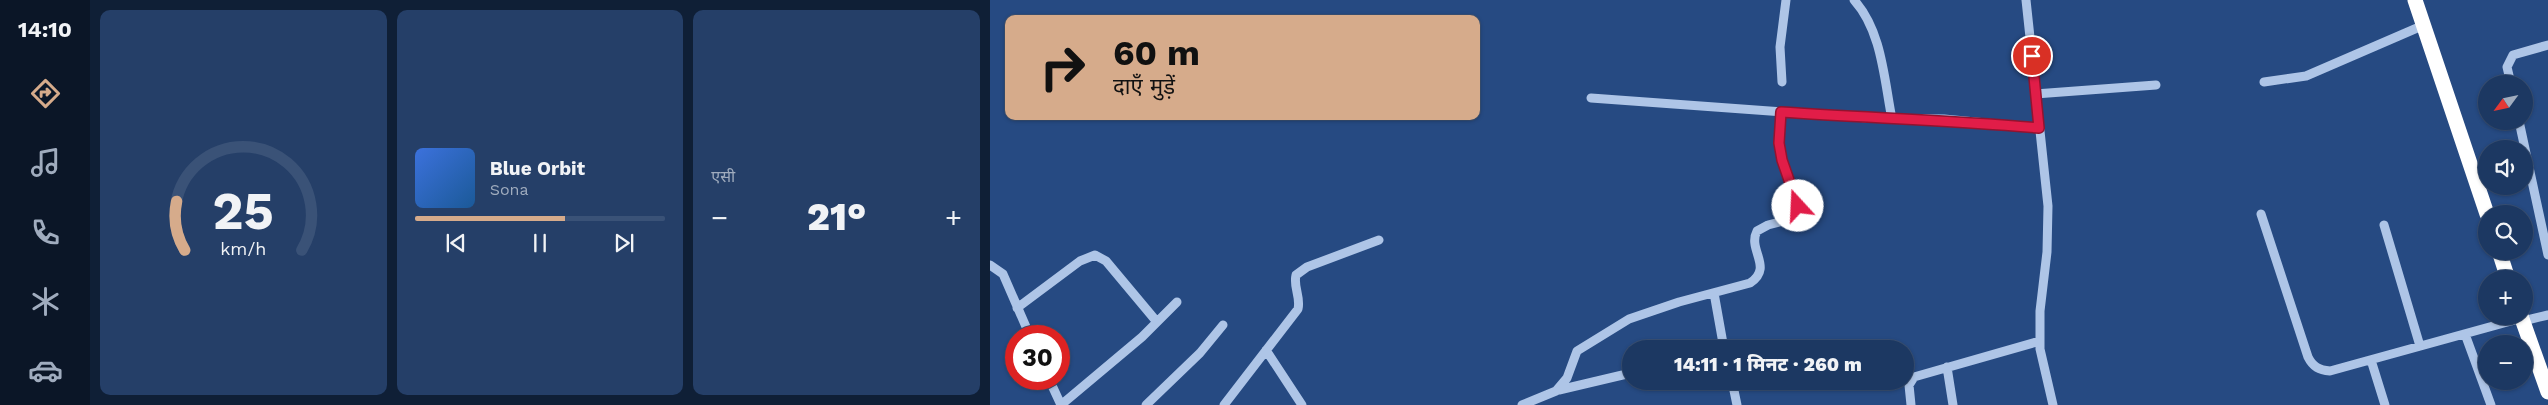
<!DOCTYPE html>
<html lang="hi">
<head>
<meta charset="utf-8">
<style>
	:root { --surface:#1c3862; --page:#253f68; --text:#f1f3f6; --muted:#a0acbe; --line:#3a5277; --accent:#d6ab8b }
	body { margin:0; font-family:"Work Sans","Noto Sans Devanagari",sans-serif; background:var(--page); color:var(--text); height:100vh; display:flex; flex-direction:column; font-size:19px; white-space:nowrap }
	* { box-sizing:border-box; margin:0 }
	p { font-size:16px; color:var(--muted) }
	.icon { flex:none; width:28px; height:28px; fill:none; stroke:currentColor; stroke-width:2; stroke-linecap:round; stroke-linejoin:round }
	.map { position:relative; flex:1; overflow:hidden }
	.details { display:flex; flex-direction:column; gap:10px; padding:10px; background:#0f1f36; width:900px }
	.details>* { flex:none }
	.top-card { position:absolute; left:15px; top:15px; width:475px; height:105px; border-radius:10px; box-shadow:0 1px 4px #0004,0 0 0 1px var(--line); background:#d6ab8b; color:#111; overflow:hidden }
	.needle { width:32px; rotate:237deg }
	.controls { position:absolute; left:1488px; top:75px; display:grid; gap:10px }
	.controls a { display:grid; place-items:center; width:55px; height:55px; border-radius:50%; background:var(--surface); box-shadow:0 1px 4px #0004,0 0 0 1px var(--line); font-size:25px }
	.speed { position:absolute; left:15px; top:325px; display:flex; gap:10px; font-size:25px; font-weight:700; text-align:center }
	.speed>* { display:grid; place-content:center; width:65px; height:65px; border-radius:50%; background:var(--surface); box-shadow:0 1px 4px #0004,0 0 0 1px var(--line); line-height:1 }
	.speed .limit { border:8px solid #d22; background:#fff; color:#111 }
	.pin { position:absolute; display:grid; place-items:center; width:42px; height:42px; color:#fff; margin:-21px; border:2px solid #fff; border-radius:50%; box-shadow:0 1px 5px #0007 }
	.me { position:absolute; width:55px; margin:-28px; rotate:340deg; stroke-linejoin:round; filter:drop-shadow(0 0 4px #0008) }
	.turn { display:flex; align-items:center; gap:18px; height:105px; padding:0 25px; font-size:22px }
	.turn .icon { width:65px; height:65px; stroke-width:2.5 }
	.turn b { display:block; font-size:35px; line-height:42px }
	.big { font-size:38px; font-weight:800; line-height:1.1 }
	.details .card { flex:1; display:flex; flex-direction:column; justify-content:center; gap:8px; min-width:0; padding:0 18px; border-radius:10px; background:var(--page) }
	.details .dial { align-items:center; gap:0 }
	.dial svg { height:130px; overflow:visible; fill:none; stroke:var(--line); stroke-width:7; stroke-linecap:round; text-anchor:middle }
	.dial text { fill:var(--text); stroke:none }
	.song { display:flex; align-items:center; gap:15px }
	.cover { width:60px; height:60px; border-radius:8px; background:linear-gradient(135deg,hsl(220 70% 55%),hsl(210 70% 35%)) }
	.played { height:5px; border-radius:2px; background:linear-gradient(90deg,var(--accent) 60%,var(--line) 60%) }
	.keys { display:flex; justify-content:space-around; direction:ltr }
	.heat { display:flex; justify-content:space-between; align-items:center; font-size:28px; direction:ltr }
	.details .tiles { flex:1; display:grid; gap:10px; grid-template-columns:repeat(3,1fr) }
	.trip { position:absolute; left:632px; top:340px; width:292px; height:50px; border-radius:25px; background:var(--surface); box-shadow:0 1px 4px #0004,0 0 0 1px var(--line); font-weight:800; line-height:50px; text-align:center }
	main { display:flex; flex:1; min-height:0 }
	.dock { display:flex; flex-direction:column; width:90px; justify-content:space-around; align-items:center; background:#0b1627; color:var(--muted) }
	.dock .icon { width:35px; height:35px }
	.dock .on { color:var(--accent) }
	.dock b { font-size:22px; color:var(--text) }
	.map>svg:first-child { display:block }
</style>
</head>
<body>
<main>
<nav class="dock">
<b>14:10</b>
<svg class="icon on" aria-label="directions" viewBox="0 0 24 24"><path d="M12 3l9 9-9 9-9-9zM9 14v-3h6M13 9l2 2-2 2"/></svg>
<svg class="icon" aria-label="music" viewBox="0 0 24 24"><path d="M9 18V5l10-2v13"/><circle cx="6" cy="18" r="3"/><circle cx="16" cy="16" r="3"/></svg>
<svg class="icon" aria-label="phone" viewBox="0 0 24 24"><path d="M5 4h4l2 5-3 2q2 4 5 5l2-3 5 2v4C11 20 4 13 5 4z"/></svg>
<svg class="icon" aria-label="climate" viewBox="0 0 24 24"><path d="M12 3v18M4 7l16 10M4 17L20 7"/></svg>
<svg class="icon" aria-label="car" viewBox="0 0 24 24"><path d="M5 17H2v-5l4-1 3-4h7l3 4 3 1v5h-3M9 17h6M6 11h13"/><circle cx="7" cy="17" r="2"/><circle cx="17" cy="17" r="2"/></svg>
</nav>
<section class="details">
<div class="tiles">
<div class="card dial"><svg viewBox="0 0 100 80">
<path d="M14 69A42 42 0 1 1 86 69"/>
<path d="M14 69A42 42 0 0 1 9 39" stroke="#d6ab8b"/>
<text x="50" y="56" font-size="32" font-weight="700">25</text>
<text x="50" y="72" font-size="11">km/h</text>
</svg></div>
<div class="card">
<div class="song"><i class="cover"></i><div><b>Blue Orbit</b><p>Sona</p></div></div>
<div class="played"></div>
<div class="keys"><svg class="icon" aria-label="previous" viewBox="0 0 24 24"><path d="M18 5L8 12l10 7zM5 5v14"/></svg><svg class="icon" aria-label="pause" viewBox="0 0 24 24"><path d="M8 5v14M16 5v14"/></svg><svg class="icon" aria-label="next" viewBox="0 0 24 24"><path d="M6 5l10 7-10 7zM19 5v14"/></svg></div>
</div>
<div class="card"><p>एसी</p>
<div class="heat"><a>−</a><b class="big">21°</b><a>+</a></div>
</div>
</div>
</section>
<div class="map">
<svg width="1558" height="405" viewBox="0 0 1558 405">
	<rect width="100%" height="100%" fill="#264a82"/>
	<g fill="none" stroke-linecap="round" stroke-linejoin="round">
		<path stroke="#aec5e7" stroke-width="9" d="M864 0C892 31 894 79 902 119
			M1036 0 1058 206 1057 252 1050 311V349L1063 405
			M792 82 790 47 796 0
			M1274 82 1316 76 1434 25
			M1521 84 1517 67 1523 55 1558 45
			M1045 94 1166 85
			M601 98 878 118 954 119 1049 128
			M1529 121 1558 255
			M1271 214 1318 357C1323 367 1329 370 1340 371L1532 318
			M1394 225 1430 346
			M0 265 13 274 40 336
			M724 293 734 349
			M27 308 90 261 105 255 116 261 167 322
			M1533 321 1558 315
			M1475 334 1501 405
			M276 350 312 405
			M1381 360 1395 405
			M957 367 963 405
			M59 379 71 405
			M742 381 747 405
			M569 390 641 373
			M71 405 152 337 187 302
			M156 405 210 353 233 325
			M234 405 308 309C311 297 303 287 306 275L317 267 389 240
			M532 405 566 391 577 378 587 351 639 319 689 302 760 283C784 267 757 250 767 231L778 225 805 218C815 201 796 177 792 159 788 144 790 128 791 112
			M921 405 919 385 924 377 1050 341"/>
		<path stroke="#fff" stroke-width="15" d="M1425 0 1497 214
			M1509 251 1518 279
			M1531 316 1558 392"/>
	</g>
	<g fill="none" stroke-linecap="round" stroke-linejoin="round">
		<defs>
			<path id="route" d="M808 206 792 160 789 143 791 112C877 118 963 120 1049 128L1042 56"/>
		</defs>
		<use href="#route" stroke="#92132f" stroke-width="12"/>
		<use href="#route" stroke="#e11d48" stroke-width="9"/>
	</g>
</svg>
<div class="controls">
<a><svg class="needle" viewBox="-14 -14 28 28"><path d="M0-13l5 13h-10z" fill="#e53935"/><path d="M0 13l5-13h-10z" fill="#a0acbe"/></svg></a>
<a><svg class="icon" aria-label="sound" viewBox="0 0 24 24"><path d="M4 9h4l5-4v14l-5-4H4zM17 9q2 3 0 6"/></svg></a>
<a><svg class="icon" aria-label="search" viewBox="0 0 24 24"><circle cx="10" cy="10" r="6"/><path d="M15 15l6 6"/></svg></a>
<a>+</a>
<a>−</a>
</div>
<div class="speed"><div class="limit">30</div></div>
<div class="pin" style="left:1042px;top:56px;background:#d93025"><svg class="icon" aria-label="arrive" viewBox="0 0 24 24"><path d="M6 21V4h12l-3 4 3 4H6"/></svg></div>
<svg class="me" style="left:808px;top:206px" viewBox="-20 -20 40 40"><circle r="19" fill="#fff"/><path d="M0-13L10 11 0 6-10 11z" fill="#e11d48"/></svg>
<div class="trip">14:11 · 1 मिनट · 260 m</div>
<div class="top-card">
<div class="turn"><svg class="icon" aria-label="right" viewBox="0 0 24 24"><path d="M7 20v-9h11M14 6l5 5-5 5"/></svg><div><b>60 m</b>दाएँ मुड़ें</div></div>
</div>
</div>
</main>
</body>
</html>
